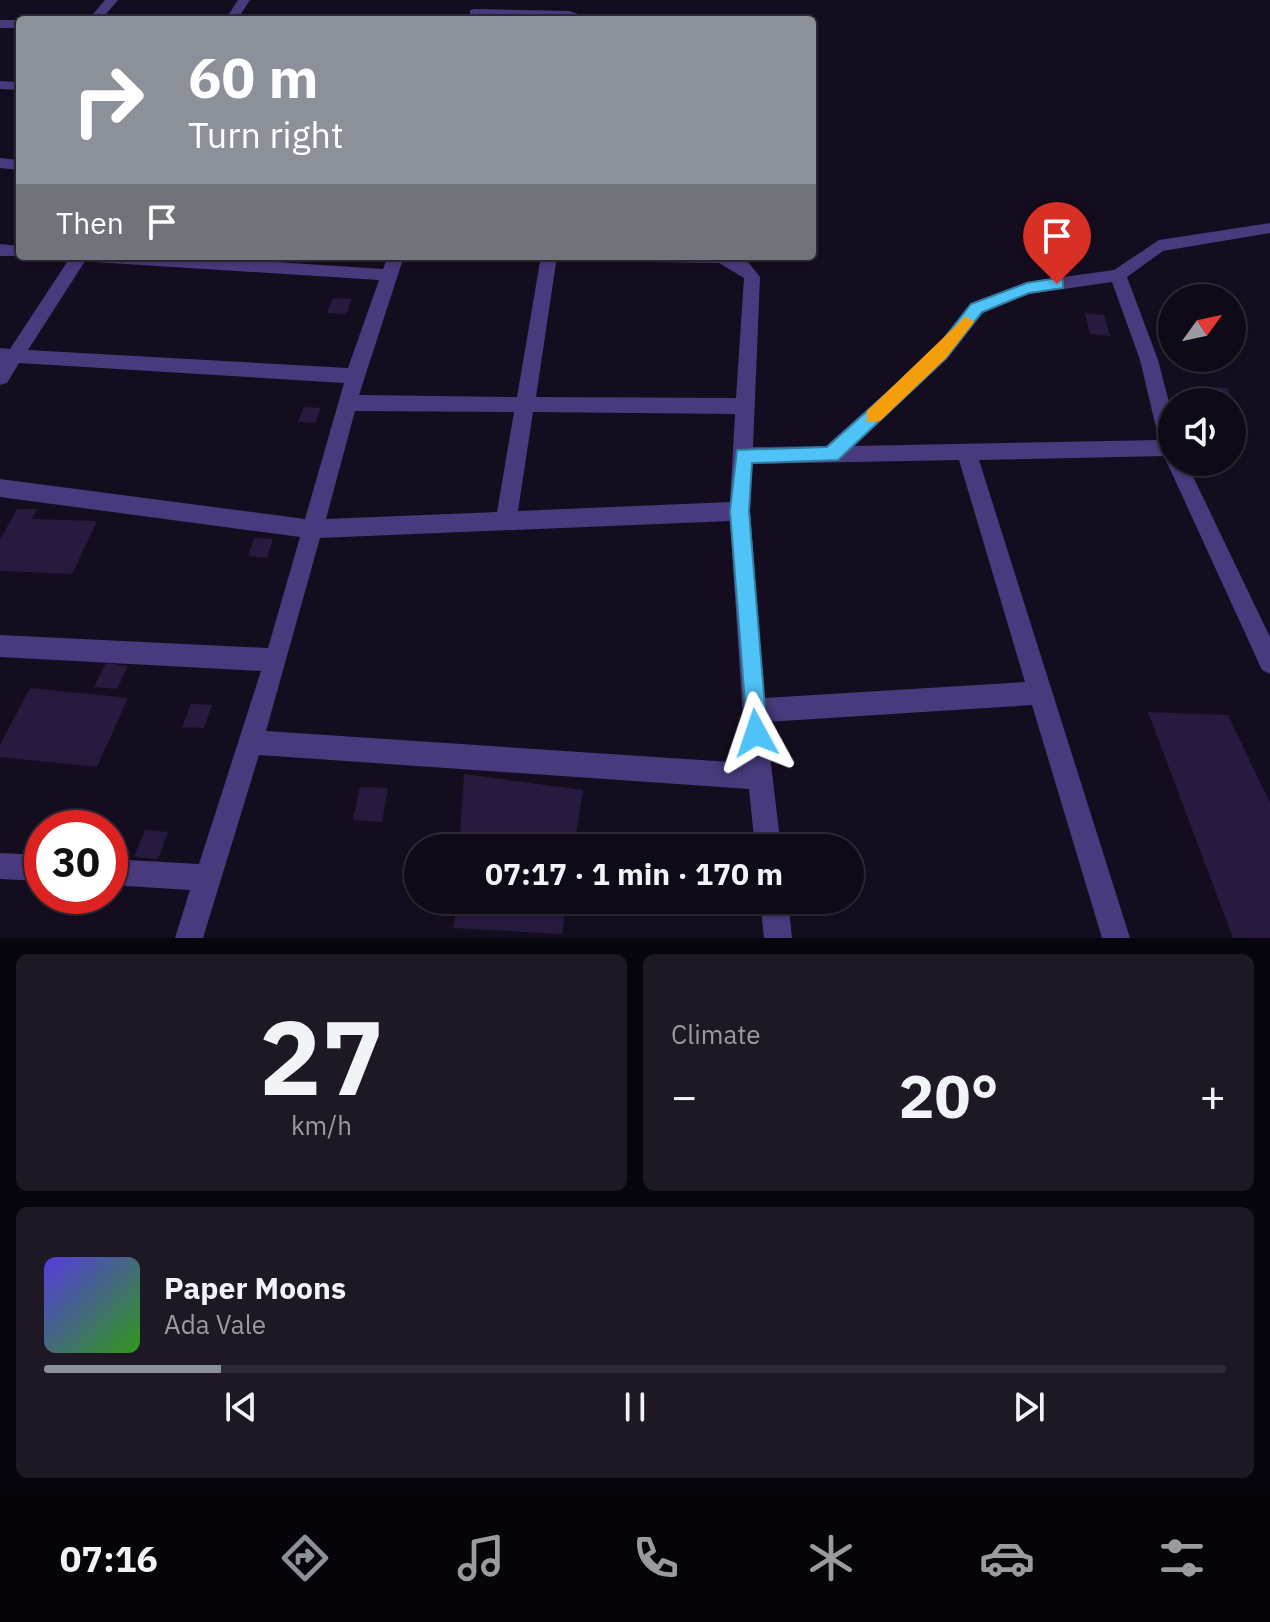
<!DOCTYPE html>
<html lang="en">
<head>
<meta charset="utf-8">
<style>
	:root { --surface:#0f0a17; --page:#1d1824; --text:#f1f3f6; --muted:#9b9aa1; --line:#2f2b36; --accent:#8c9099 }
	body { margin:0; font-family:"IBM Plex Sans",sans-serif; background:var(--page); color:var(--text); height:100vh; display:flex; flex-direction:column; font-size:30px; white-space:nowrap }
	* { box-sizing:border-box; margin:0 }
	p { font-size:26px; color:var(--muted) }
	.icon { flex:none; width:44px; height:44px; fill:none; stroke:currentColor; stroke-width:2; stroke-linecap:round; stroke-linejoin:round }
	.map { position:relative; height:938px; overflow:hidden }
	.side { display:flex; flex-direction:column; gap:16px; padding:16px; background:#08060d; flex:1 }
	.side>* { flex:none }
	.top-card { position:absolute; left:16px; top:16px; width:800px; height:244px; border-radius:8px; box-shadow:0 2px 6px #0004,0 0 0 2px var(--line); background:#8c9099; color:#fff; overflow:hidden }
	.needle { width:52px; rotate:57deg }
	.controls { position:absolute; left:1158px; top:284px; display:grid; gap:16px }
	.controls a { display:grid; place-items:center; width:88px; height:88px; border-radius:50%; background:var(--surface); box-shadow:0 2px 6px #0004,0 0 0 2px var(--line); font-size:40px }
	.speed { position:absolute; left:24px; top:810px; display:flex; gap:16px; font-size:40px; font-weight:700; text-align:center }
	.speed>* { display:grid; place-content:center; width:104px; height:104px; border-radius:50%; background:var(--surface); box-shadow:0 2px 6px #0004,0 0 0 2px var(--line); line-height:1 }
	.speed .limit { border:12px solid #d22; background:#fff; color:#111 }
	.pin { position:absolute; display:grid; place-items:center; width:68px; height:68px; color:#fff; margin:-82px -34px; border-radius:50% 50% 50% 0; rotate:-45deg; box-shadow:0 0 8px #0007 }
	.pin .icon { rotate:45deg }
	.me { position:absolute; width:88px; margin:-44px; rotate:355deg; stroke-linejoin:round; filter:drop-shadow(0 0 6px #0008) }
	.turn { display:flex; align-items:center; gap:28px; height:168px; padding:0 40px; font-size:36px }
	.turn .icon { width:104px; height:104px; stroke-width:2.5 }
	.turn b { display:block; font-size:56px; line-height:68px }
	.then { display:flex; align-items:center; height:76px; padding:0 40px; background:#0003; gap:16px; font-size:30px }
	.big { font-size:60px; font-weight:700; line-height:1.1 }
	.side .card { flex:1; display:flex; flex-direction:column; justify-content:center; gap:12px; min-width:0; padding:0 28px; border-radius:12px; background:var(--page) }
	.side .dial { align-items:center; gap:0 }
	.dial b { font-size:104px; line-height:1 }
	.song { display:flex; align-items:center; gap:24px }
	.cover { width:96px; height:96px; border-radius:12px; background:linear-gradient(135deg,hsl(250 70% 55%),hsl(110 70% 35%)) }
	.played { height:8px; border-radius:4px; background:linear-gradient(90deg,var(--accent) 15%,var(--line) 15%) }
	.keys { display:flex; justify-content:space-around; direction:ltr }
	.heat { display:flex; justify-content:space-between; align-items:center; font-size:44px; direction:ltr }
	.side .tiles { flex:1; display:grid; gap:16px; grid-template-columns:1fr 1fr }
	.card:last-child { grid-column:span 2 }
	.trip { position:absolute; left:404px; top:834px; width:460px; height:80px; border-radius:40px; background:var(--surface); box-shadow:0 2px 6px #0004,0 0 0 2px var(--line); font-weight:700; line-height:80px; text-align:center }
	.tabs { display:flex; height:128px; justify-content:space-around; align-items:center; background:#060409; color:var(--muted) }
	.tabs .icon { width:56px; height:56px }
	.tabs .current { color:var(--accent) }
	.tabs b { font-size:36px; color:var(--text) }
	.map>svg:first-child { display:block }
</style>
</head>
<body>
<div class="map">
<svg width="1270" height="938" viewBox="0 0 1270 938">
	<rect width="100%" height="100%" fill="#140d1f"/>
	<path fill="#281a3f" d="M333 298 352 299 346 314 327 313Z
		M1085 313 1104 315 1110 336 1090 334Z
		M1203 387 1227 388 1234 402H1210Z
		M304 407 321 408 315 423 298 422Z
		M17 509H37L32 519 97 521 72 574 0 571V540Z
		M254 538 273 539 267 558 248 556Z
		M106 663 128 666 117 689 94 687Z
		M30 688 128 698 97 767 0 757V745Z
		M191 704 212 705 204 728 182 727Z
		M1148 712 1228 715 1270 803V938H1233Z
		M464 774 583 790 574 848H459Z
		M360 787 388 788 382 822 353 820Z
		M145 830 168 832 158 859 134 857Z
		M456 900H567L562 934 454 928Z"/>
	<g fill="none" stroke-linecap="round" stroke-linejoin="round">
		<path fill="#483a7c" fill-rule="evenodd" d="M105 0H118L101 20H88Z
			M238 0H250L237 20H225Z
			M474 9 569 11 596 20 470 16V10Z
			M0 20H20V28H0Z
			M0 81 20 82V90L0 89Z
			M0 158 20 160V170L0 168Z
			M1270 223V233L1163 251 1127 277 1158 360 1172 414V462H1186L1270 637V674L1262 670 1164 456 979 460 1130 938H1102L1032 705 766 722 781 848H755L749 789 259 755 203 938H175L190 890 110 885V859L199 864 261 671 0 657V635L268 648 300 537 0 497V479L305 519 344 383 19 363 7 383 0 385V348L10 349 71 256H184L383 269 388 256H404L359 395 517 397 541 256H557L536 397 736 398 744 278 719 263 649 262 641 256H734L749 263 760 277 753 447 826 446 935 349 971 303 1027 282 1114 270 1159 240ZM87 258 94 262 379 280 348 368 28 350ZM1112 282 1140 360 1159 440 854 446 947 359 983 313 1029 294ZM355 411 514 412 497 512 326 519ZM533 412 735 414 730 502 518 511ZM959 460 1025 682 764 698 750 511 752 464ZM730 521 746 763 266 731 320 538Z
			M0 244 20 246V256H26H0Z
			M0 853 42 855V881L0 879Z
			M760 900H788L792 938H764Z"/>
	</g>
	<path fill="#4fc3f7" stroke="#337fa1" stroke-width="2" d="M1057 278 1063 280V288L1029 293 982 312 946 358 838 460 752 463 749 511 767 733 764 741 756 745 748 741 730 511 737 450 827 447 935 350 971 304 1027 283Z"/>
	<path fill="#f59e0b" d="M966 316 974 322 946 358 880 421H867V411Z"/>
</svg>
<div class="controls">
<a><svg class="needle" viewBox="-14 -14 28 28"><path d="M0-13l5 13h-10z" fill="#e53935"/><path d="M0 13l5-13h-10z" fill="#9b9aa1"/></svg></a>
<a><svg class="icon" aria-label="sound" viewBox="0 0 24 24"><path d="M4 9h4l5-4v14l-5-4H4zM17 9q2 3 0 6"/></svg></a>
</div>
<div class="speed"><div class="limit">30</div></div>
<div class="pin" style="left:1057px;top:284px;background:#d93025"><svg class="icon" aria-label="arrive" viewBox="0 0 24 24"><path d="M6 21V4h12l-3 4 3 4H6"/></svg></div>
<svg class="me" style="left:756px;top:733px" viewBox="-20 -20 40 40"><path d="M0-17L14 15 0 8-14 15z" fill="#4fc3f7" stroke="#fff" stroke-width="4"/></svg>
<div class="trip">07:17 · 1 min · 170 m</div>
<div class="top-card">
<div class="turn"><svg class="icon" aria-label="right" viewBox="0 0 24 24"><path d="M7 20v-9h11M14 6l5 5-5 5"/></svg><div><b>60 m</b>Turn right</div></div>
<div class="then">Then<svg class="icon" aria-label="arrive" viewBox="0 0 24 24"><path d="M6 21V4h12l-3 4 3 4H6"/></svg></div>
</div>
</div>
<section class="side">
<div class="tiles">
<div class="card dial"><b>27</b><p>km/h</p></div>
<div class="card"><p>Climate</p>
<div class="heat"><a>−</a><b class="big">20°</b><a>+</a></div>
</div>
<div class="card">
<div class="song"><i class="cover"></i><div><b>Paper Moons</b><p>Ada Vale</p></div></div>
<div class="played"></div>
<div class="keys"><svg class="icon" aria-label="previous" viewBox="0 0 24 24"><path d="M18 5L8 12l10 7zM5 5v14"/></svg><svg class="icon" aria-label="pause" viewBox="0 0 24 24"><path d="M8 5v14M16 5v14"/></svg><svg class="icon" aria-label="next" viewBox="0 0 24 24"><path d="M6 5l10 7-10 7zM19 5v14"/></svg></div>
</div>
</div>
</section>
<nav class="tabs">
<b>07:16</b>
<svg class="icon current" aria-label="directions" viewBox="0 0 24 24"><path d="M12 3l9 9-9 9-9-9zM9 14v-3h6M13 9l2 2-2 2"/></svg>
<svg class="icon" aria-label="music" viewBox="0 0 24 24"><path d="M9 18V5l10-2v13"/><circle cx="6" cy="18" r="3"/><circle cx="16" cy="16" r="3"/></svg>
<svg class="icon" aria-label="phone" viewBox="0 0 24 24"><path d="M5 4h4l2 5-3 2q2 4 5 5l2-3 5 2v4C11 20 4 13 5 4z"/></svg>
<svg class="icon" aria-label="climate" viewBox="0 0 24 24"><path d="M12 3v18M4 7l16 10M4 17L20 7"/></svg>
<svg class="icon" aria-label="car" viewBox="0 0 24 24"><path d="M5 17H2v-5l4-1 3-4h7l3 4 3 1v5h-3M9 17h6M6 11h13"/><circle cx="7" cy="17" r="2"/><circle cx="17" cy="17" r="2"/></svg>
<svg class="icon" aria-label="filters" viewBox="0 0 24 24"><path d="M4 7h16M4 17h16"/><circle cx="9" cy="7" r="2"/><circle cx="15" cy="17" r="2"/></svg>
</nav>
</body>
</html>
